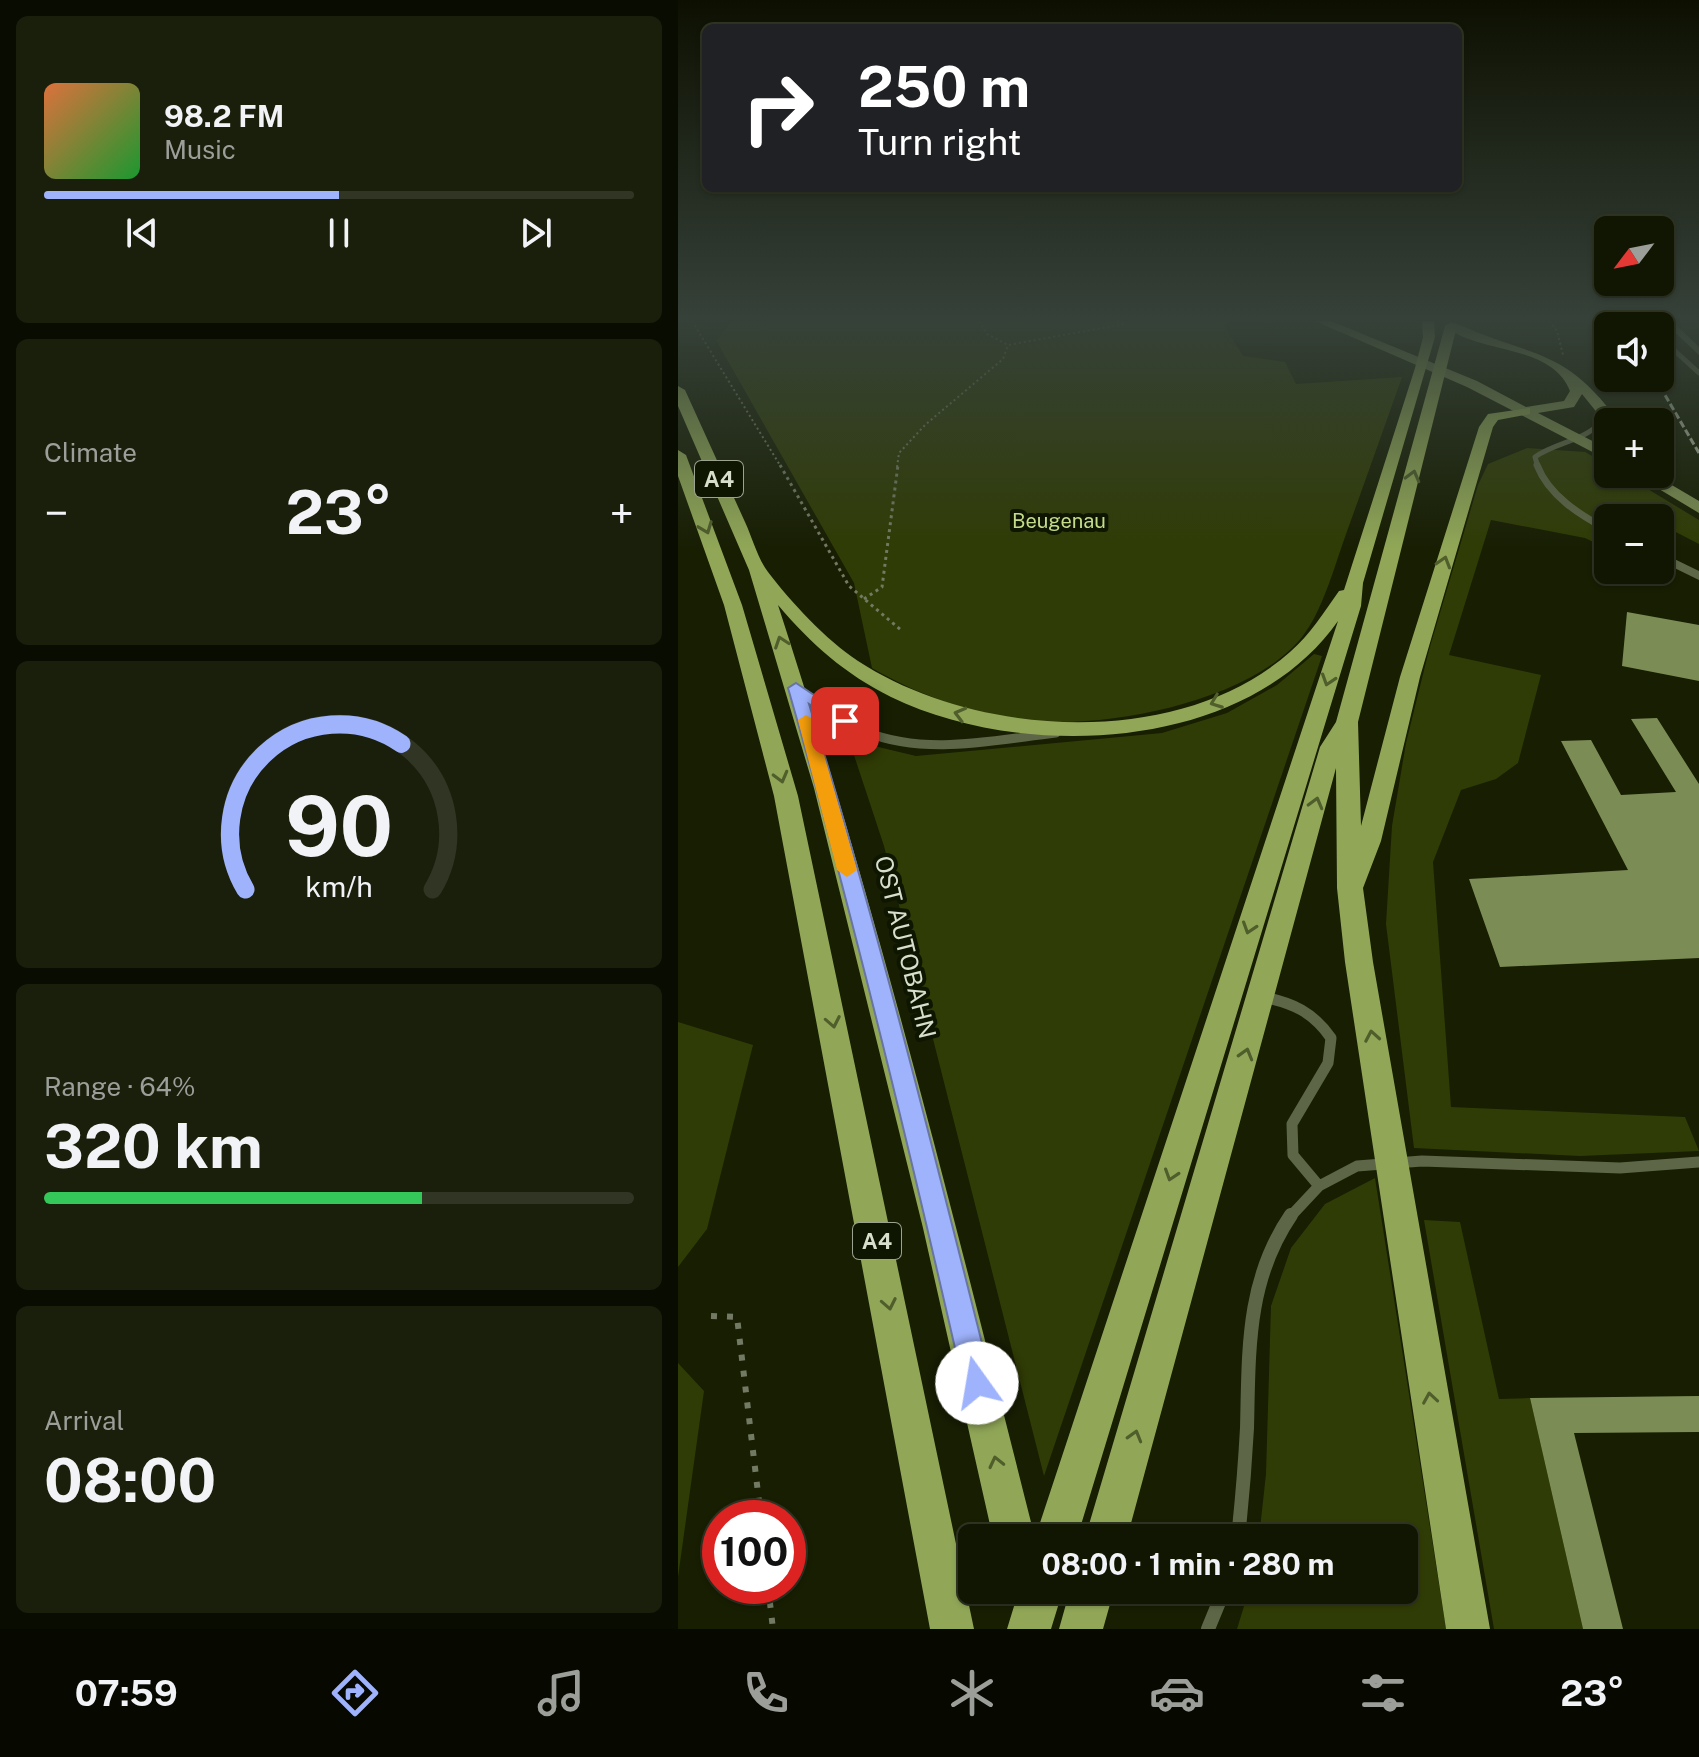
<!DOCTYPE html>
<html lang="en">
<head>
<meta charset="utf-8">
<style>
	:root { --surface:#111602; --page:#1a1f0c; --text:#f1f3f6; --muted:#9c9f99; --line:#303524; --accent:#9fb3fd }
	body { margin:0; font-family:"Public Sans",sans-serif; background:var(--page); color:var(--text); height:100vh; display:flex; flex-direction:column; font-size:30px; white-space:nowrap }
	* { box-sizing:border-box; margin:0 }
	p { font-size:26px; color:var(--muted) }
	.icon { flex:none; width:44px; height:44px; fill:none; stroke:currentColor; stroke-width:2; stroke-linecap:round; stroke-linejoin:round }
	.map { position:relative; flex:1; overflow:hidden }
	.side { display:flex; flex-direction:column; gap:16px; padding:16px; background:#090c01; width:678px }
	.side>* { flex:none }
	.top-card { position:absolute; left:24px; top:24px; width:760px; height:168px; border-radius:12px; box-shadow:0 2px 6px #0004,0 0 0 2px var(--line); background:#202124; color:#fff; overflow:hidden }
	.needle { width:52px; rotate:238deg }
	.fabs { position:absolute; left:916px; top:216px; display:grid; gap:16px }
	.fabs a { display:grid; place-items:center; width:80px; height:80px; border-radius:12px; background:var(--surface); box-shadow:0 2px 6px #0004,0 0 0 2px var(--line); font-size:40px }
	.speed { position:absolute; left:24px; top:1500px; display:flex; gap:16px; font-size:40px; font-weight:700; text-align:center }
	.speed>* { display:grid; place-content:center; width:104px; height:104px; border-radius:50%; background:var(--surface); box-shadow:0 2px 6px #0004,0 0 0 2px var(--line); line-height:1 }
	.speed .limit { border:12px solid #d22; background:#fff; color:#111 }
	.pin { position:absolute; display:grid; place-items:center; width:68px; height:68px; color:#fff; margin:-34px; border-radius:16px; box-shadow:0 4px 12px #0006 }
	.me { position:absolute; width:88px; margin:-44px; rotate:347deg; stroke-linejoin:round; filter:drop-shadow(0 0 6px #0008) }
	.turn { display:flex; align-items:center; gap:28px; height:168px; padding:0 24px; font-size:36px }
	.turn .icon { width:104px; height:104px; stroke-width:2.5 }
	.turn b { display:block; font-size:56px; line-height:68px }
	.big { font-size:60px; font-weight:700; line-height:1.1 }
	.side .widget { flex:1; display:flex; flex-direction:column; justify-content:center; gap:12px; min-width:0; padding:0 28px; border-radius:12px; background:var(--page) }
	.side .dial { align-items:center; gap:0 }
	.dial svg { height:208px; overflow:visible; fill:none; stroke:var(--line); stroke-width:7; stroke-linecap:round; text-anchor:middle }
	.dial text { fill:var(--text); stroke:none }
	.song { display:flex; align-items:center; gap:24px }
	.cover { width:96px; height:96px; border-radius:12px; background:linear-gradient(135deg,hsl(20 70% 55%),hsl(130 70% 35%)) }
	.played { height:8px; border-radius:4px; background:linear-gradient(90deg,var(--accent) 50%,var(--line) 50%) }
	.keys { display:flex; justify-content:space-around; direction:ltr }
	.heat { display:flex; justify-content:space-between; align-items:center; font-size:44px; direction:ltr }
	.charge { height:12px; border-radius:6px; background:linear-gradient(90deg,#34c759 64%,var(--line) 0) }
	.trip { position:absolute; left:280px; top:1524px; width:460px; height:80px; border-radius:12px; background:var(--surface); box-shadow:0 2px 6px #0004,0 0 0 2px var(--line); font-weight:700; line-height:80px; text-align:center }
	.menu { display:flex; height:128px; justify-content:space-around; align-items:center; background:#070901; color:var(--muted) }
	.menu .icon { width:56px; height:56px }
	.menu .on { color:var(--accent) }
	.menu b { font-size:36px; color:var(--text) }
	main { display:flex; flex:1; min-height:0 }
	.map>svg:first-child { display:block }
</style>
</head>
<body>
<main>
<section class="side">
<div class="widget">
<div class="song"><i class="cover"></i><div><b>98.2 FM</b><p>Music</p></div></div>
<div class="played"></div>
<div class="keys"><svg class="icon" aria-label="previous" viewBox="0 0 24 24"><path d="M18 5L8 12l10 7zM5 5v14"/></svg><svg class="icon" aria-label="pause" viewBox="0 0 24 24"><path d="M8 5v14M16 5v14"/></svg><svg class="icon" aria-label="next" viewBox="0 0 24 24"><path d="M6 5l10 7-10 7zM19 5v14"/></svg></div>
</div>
<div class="widget"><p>Climate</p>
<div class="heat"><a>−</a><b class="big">23°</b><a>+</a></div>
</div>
<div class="widget dial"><svg viewBox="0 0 100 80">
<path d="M14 69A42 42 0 1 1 86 69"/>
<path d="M14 69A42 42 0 0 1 74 13" stroke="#9fb3fd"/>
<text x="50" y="56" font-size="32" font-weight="700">90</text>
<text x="50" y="72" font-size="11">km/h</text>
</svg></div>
<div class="widget"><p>Range · 64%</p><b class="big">320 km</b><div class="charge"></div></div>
<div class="widget"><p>Arrival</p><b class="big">08:00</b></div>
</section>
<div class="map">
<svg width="1021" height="1629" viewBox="0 0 1021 1629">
	<rect width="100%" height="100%" fill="#171e02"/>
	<path fill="#303c05" d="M55 321H551L546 325 565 356 607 362 618 384 724 377C705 431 686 484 667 537 656 568 644 612 624 637 572 702 426 730 348 720 290 713 243 696 194 668L176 583 38 340Z
		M849 448 907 452 930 465V474H945L1021 520V544L988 527 982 530V518H930V549L907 538 813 520 771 655 863 675 840 763 818 779 783 790 755 862 773 1107 1007 1117 1021 1151 902 1156 736 1148 708 924 714 826 728 743 751 650 800 485 810 464Z
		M636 654 644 656 366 1476 206 846 171 740 238 756 484 733 549 713 599 685Z
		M0 1022 75 1045 29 1229 0 1267Z
		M697 1178 768 1629H559L571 1590H726V1538H581L588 1474 593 1306 613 1248 647 1204Z
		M746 1220 782 1222 821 1399 852 1398 905 1629H816Z
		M0 1363 26 1391 0 1577Z"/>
	<path fill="#7c8c55" d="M949 612 1021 625V681L944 666Z
		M979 718 1021 784V958L822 967 791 879 950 870 883 741 913 740 943 795 998 792 953 719Z
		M1021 1396V1432L896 1433 945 1629H905L852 1398Z"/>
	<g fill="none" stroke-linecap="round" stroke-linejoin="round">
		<path stroke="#737a63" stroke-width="2" stroke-dasharray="2 3" stroke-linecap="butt" d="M14 321 103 467
			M301 321 309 334 330 345 447 324 439 321
			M871 321 879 331 885 355
			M219 467 221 453 247 425 325 359 330 345"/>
		<path stroke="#737a63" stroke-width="3" stroke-dasharray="3 4" stroke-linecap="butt" d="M102 465 171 586 223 630
			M186 599 204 587 220 465"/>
		<path stroke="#737a63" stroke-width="6" stroke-dasharray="6 10" stroke-linecap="butt" d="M33 1316 59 1317 83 1518
			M90 1586 95 1629"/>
		<path stroke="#5d6647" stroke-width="5" d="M997 351 1021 373
			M860 467 857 457C878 442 904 442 922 423L921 408"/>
		<path stroke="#5d6647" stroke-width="7" d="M859 465C871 496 902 515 930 530"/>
		<path stroke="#5d6647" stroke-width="9" d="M120 689C142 704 163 722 188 732 248 756 316 740 378 733"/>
		<path stroke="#5d6647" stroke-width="11" d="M585 997C615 1003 635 1012 653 1038L650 1063 614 1124 615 1155 641 1186
			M612 1217 641 1186 679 1166 744 1161 942 1168 1021 1162"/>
		<path stroke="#5d6647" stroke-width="14" d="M560 1538C564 1501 567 1465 569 1428 571 1351 568 1281 613 1215
			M530 1629 546 1590"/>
		<path fill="#5d6647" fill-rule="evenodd" d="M985 321H994L1021 347V355Z
			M982 552 1021 571V580L982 561Z"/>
		<path fill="#7c8d51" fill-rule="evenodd" d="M637 321H653L799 381 848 407 886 401 892 391C873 343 802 355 767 326L777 323C854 358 886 346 941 422H930L929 425 904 394 896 407 860 413 930 449V460L789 387Z
			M956 474H975L1021 501V513Z"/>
		<path fill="#91a757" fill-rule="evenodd" d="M744 321H756L757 337 685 583 683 606 399 1538H357L660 621C568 752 347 762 213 697 167 674 133 644 100 605 200 912 278 1225 357 1538H315L245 1228 136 788 71 570 0 406V386L7 390C27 434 47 478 67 522 74 537 80 559 90 572 112 601 148 640 180 661 298 738 501 750 612 652 632 635 646 612 661 591L666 590 737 368 745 337Z
			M773 322 779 326 680 722 683 826 722 677 801 427 810 414 852 408V414L820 420 815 427 742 677 703 841 685 888 695 962 812 1629H768L667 962 659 888 658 768 449 1538H407L642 747 658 722 767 326Z
			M0 450 8 455 64 605 120 796 296 1629H252L96 796 46 605 0 476Z
			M341 1590H385L373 1629H329Z
			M392 1590H436L425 1629H381Z"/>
		<path stroke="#abb19d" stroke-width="3" stroke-dasharray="7 3" stroke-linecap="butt" d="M977 378 1021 453"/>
	</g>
	<defs><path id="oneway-chevron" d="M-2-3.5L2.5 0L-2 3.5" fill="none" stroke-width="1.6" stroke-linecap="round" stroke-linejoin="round" transform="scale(2)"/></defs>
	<g stroke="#505e2c">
		<use href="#oneway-chevron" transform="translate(735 476) rotate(-75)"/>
		<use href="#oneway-chevron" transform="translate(28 528) rotate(69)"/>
		<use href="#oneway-chevron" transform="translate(766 562) rotate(-73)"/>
		<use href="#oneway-chevron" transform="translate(103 642) rotate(-109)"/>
		<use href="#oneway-chevron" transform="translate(650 680) rotate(108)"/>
		<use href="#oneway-chevron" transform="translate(538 702) rotate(159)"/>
		<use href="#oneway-chevron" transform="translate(282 714) rotate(-165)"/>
		<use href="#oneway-chevron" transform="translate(103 777) rotate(75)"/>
		<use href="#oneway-chevron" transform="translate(638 803) rotate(-75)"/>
		<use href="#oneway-chevron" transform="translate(571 928) rotate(108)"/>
		<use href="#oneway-chevron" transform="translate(155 1022) rotate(79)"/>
		<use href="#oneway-chevron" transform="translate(694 1036) rotate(-100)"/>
		<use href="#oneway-chevron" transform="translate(568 1054) rotate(-74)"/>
		<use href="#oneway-chevron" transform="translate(493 1175) rotate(108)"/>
		<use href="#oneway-chevron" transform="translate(211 1304) rotate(79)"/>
		<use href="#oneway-chevron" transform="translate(752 1398) rotate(-99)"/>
		<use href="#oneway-chevron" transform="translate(457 1436) rotate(-74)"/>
		<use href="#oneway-chevron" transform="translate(318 1462) rotate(-103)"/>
	</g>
	<linearGradient id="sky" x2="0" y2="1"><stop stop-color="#0d1001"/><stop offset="0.58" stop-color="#364139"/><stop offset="1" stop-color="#364139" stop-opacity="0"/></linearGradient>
	<rect width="1021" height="549" fill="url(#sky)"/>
	<path fill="#9fb3fd" stroke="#6774a4" stroke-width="2" d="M118 683 175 721 167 726 131 704C200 928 257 1156 314 1383L309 1393 299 1398 289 1393 285 1383C232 1150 176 917 110 688Z"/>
	<path fill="#f59e0b" d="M128 715 136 720 179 870 169 877 159 870 120 720Z"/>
	<g text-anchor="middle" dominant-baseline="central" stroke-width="8" stroke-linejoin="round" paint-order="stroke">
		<g font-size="20" fill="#c4dc8a" stroke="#0e1500">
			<text x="381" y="521">Beugenau</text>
		</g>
		<g fill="#0e1500" stroke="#9ba28f" stroke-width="2">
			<rect x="17" y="461" width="48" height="36" rx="6"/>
			<rect x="175" y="1223" width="48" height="36" rx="6"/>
		</g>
		<g font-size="22" font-weight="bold" fill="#d8decc">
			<text x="41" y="479">A4</text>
			<text x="199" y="1241">A4</text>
		</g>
		<g font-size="24" fill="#d8decc" stroke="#0e1500">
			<text transform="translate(228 947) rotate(76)">OST AUTOBAHN</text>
		</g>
	</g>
</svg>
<div class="fabs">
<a><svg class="needle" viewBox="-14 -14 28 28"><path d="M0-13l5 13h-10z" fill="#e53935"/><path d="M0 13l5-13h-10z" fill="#9c9f99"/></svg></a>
<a><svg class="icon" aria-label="sound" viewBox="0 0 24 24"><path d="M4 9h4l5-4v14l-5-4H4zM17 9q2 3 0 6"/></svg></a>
<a>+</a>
<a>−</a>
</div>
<div class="speed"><div class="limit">100</div></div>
<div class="pin" style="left:167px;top:721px;background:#d93025"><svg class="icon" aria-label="arrive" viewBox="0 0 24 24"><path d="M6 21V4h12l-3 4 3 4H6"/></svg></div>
<svg class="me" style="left:299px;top:1383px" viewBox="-20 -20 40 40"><circle r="19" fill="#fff"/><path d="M0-13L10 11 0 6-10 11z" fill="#9fb3fd"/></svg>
<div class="trip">08:00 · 1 min · 280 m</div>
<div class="top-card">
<div class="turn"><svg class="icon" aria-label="right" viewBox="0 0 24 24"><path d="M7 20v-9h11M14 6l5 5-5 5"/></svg><div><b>250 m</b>Turn right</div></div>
</div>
</div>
</main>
<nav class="menu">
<b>07:59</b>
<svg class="icon on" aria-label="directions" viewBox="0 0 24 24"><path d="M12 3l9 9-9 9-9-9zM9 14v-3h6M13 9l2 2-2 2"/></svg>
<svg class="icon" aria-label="music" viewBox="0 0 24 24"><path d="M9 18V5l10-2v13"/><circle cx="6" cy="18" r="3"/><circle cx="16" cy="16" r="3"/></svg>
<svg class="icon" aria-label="phone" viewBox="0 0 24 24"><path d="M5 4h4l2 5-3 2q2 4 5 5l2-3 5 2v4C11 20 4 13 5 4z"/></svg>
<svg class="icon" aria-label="climate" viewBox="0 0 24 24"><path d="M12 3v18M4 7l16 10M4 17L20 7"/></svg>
<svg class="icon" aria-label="car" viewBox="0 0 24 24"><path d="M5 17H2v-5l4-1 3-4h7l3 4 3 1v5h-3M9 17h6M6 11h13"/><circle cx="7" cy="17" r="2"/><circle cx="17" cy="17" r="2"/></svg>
<svg class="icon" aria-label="filters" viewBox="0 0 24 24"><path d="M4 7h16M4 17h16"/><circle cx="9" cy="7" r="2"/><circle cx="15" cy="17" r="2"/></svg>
<b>23°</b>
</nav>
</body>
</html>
